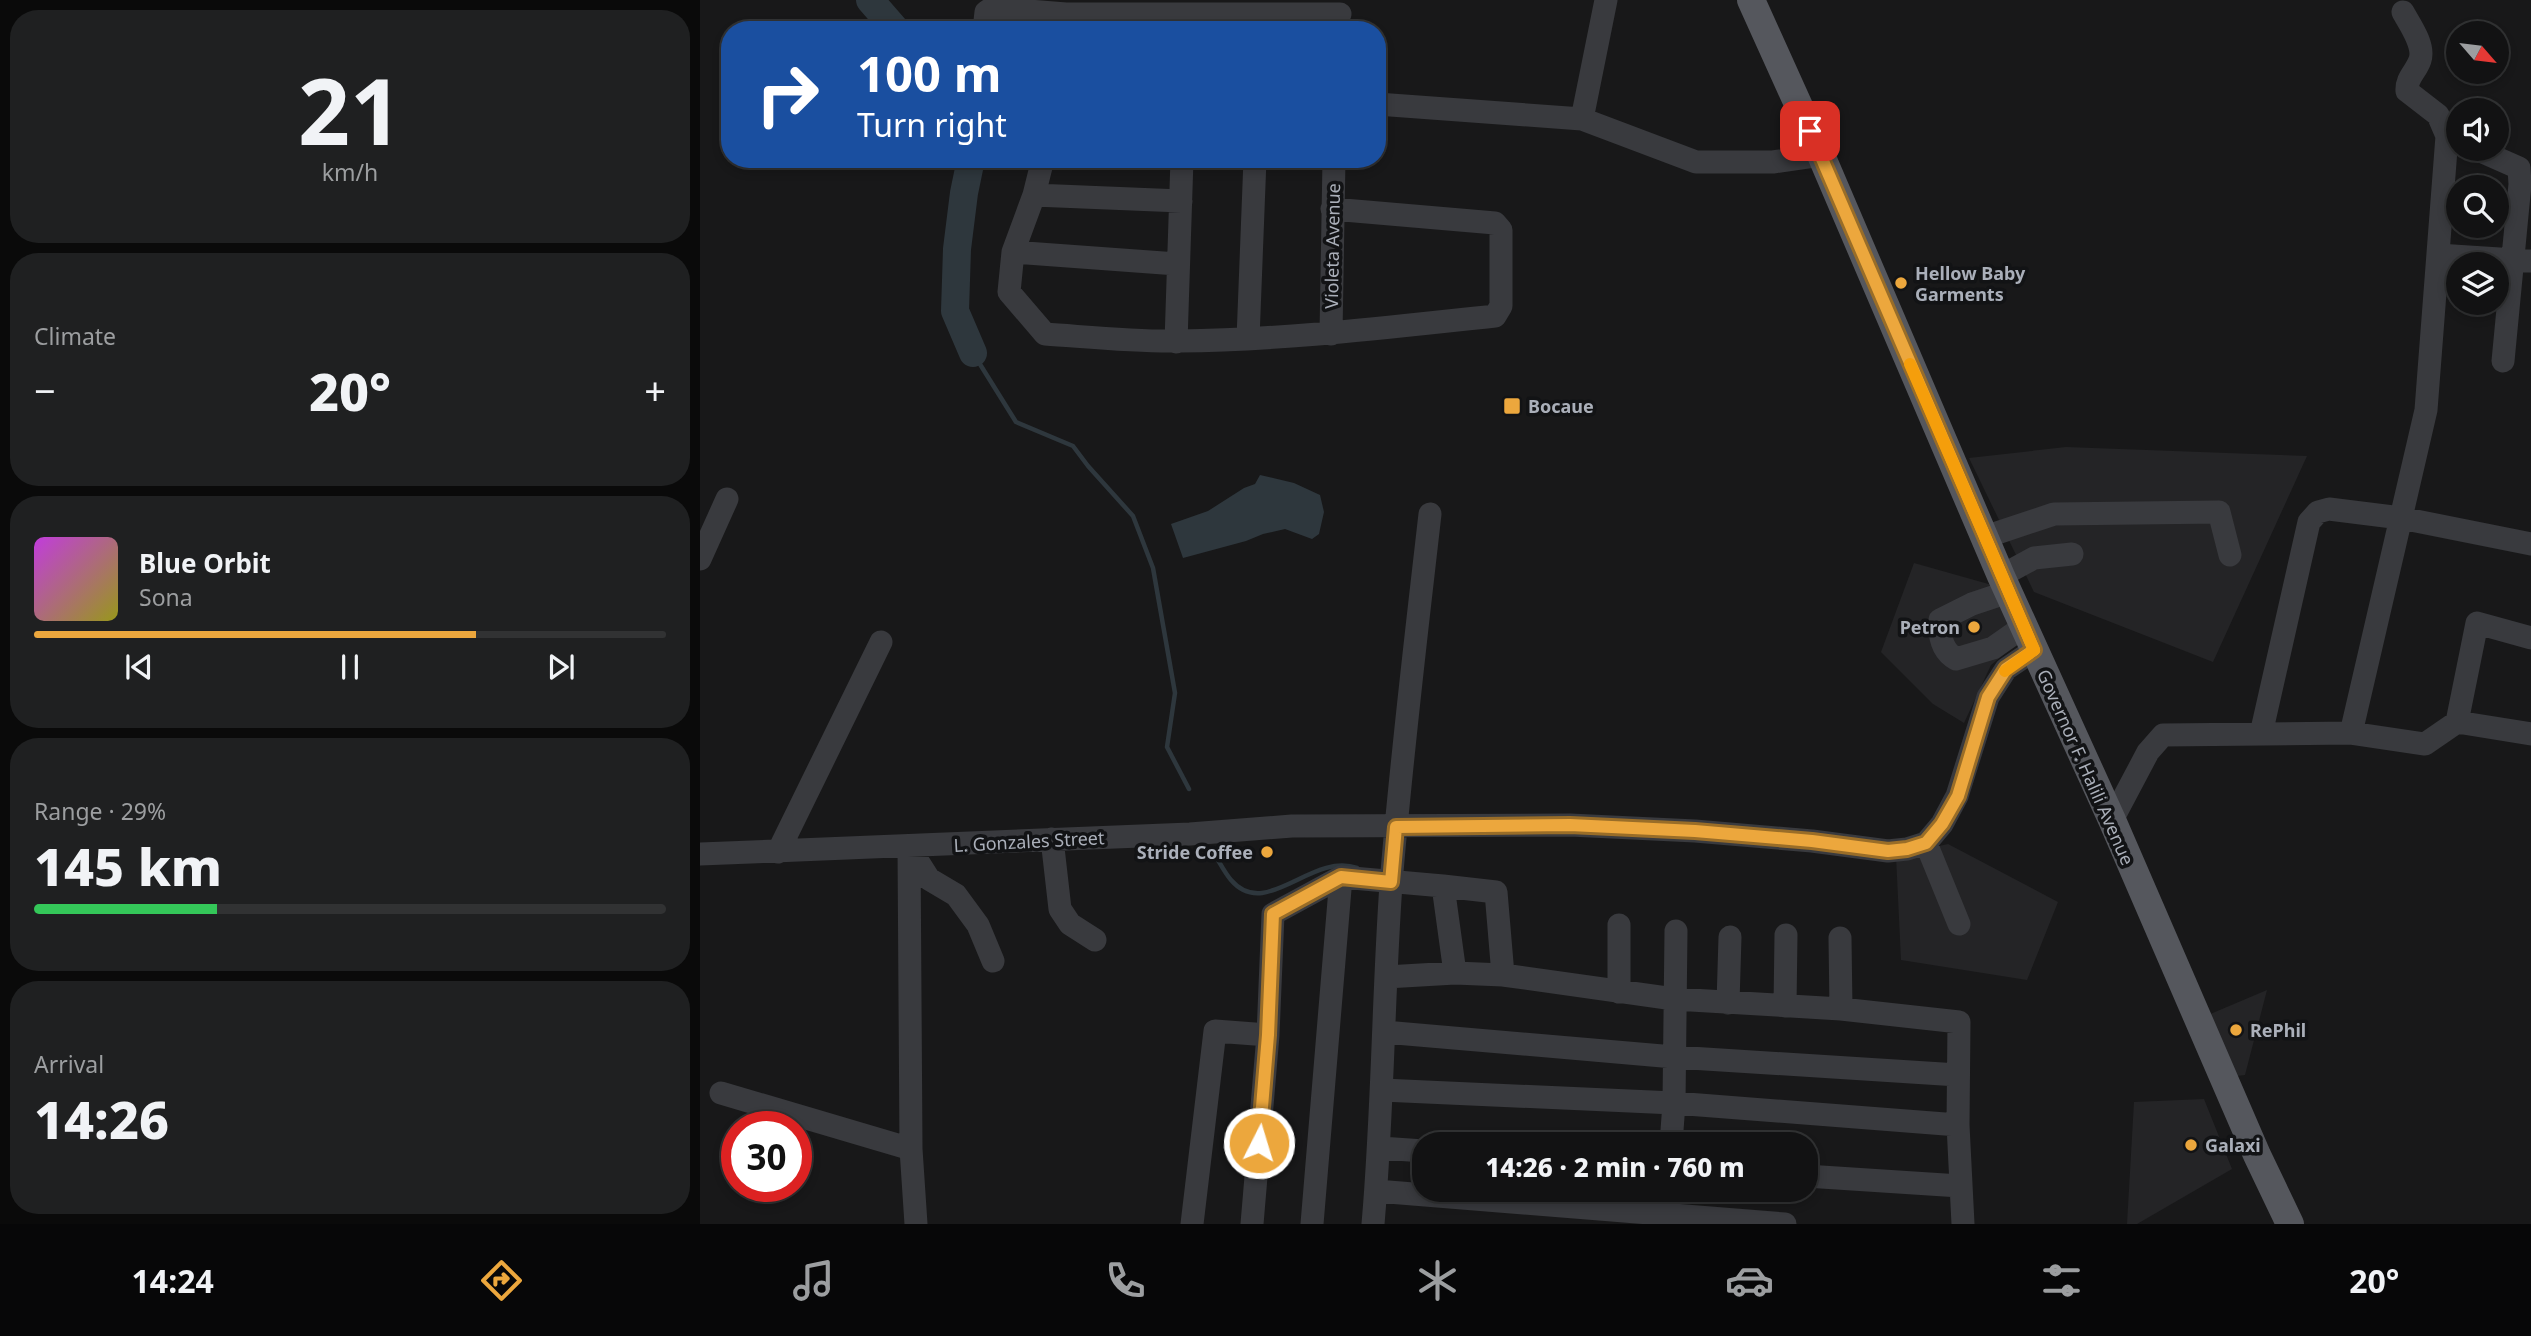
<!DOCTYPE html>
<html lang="en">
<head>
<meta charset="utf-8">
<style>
	:root { --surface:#121213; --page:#1f2021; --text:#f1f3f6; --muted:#9c9ea0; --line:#313233; --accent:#eca73d }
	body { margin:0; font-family:"Noto Sans",sans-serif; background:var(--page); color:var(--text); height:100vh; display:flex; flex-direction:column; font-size:26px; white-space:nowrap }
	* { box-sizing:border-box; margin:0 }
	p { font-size:23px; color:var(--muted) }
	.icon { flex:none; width:38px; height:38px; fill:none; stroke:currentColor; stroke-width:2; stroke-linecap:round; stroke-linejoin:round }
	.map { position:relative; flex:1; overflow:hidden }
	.side { display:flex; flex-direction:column; gap:10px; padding:10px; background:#0a0a0a; width:700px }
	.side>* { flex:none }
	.hud { position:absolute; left:21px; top:21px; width:665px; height:147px; border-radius:28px; box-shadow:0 4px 10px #0003,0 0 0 2px var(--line); background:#1a4fa0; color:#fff; overflow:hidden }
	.needle { width:46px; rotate:118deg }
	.tools { position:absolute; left:1746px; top:21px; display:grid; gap:14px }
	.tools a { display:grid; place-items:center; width:63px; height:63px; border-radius:50%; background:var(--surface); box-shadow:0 4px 10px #0003,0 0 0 2px var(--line); font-size:35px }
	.speed { position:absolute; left:21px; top:1111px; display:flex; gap:14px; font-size:35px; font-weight:700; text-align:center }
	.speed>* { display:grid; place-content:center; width:91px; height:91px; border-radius:50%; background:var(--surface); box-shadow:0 4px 10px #0003,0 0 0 2px var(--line); line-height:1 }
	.speed .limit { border:10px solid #d22; background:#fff; color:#111 }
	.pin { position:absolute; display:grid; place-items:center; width:60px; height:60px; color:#fff; margin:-30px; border-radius:14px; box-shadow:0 4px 10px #0006 }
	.me { position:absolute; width:77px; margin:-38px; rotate:5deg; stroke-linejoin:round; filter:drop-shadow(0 0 5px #0008) }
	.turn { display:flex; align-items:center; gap:24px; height:147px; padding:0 21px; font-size:32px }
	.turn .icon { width:91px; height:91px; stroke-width:2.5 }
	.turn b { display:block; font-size:49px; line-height:60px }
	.big { font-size:52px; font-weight:800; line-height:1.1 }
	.side .tile { flex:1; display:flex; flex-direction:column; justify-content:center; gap:10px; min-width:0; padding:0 24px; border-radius:28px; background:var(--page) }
	.side .dial { align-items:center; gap:0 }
	.dial b { font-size:91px; line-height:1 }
	.song { display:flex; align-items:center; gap:21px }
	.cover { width:84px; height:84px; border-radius:10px; background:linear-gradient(135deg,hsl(290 70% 55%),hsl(60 70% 35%)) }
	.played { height:7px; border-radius:4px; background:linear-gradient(90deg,var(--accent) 70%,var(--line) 70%) }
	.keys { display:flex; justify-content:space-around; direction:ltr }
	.heat { display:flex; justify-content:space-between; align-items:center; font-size:38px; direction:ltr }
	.charge { height:10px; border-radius:5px; background:linear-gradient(90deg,#34c759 29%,var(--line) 0) }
	.trip { position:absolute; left:712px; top:1132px; width:406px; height:70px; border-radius:28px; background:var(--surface); box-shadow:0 4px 10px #0003,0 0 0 2px var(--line); font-weight:800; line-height:70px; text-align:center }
	.menu { display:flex; height:112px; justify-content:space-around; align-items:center; background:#070708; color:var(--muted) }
	.menu .icon { width:49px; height:49px }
	.menu .on { color:var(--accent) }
	.menu b { font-size:32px; color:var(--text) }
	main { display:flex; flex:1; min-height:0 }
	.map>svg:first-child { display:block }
</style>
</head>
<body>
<main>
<section class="side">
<div class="tile dial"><b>21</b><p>km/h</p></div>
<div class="tile"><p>Climate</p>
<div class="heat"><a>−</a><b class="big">20°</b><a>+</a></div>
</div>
<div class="tile">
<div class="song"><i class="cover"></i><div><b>Blue Orbit</b><p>Sona</p></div></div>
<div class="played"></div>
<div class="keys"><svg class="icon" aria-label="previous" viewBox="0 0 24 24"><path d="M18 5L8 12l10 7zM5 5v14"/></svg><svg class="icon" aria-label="pause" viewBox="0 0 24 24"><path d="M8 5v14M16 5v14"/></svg><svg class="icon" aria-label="next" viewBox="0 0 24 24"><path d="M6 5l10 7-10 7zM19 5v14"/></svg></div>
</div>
<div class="tile"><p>Range · 29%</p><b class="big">145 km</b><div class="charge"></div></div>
<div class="tile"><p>Arrival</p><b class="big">14:26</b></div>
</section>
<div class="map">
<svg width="1831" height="1224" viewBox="0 0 1831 1224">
	<rect width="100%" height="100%" fill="#181819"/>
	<path fill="#242426" d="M1366 447 1607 456 1513 662 1334 592 1269 458Z
		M1214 563 1292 585 1319 642 1291 665 1264 723 1233 704 1181 652Z
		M1248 844 1358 902 1327 980 1201 960 1196 856Z
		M1567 990 1545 1075 1536 1076 1508 1015Z
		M1504 1099 1532 1169 1437 1224H1427L1434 1102Z"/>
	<path fill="#2e373d" d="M560 475 594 483 620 495 624 512 619 534 612 539 585 529 563 534 546 541 483 558 471 524 508 511 544 488 555 484Z"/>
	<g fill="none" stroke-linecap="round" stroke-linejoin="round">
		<path stroke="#2e373d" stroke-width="4.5" d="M273 353 316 422 373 446 388 466 433 516 453 568 475 693 467 747 489 789
			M513 852C519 861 524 872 531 880 566 921 611 852 657 868"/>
		<path stroke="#2e373d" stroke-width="28" d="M170 0 196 30
			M271 159 264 193 257 249 255 311 273 353"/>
		<path stroke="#393a3e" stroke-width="23" d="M284 30 286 12 292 8 366 14H640
			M677 104 882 119 996 162H1073L1121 155
			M882 119 906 0
			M1776 149 1819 168 1820 184 1803 361
			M343 159 334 195 313 252 309 292 345 334C389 337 435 342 479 341 585 340 690 327 795 316L801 306V230L795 223 632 209
			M334 195 481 201
			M313 252 477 264
			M1738 255 1831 261
			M631 334 634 159
			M548 339 555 159
			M476 342 482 159
			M1285 537 1354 514 1519 512 1530 555
			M0 559 27 499
			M1301 576 1334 558 1372 554
			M1308 592 1272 604 1240 620C1239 635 1242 651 1256 659L1293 648 1323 627
			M1757 722 1777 623 1831 638
			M1651 733 1726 410 1747 136 1738 115 1707 91C1706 78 1716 72 1720 60 1725 45 1710 25 1703 12
			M1561 734 1609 522 1618 512 1629 509 1701 518 1831 544
			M1412 820 1448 752 1463 735 1651 733 1725 744 1757 722 1831 734
			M352 839 360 909 370 924 395 940
			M1226 843 1259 924
			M209 846 211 1149 216 1224
			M210 849 229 879 256 895 278 925 293 961
			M78 852 181 642
			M0 854 490 834 592 826 870 825 995 831 1112 841 1188 851 1207 849 1226 843 1242 824 1257 796 1288 697 1306 669 1334 650
			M1140 938 1141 1009
			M755 973 743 886 796 892 803 975
			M686 977 755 973 803 975 974 999 1141 1009 1259 1022 1258 1125 1263 1224
			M919 992V925
			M1028 1003 1030 937
			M1085 1006 1086 935
			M684 1032 974 1057 1258 1075
			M682 1090 974 1103 1258 1125
			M21 1093 211 1149
			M971 1144 974 1103 976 931
			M680 1148 724 1151
			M1106 1176 1260 1186
			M676 1191 1085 1224
			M492 1224 515 1031 568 1035
			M552 1224 568 1035 573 914 641 877 743 886
			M612 1224 641 877
			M673 1224C683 1111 683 997 691 884 701 760 716 637 730 514
			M963 1224 967 1190"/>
		<path stroke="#55575d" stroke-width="28" d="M1051 0 1121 155 1301 576 1412 820 1557 1155 1590 1224"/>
	</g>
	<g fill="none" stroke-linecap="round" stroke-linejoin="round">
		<defs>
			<path id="route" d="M559 1143 568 1035 573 914 641 877 691 882 696 827 870 825 995 831 1112 841 1188 851 1207 849 1226 843 1242 824 1258 796 1288 697 1306 669 1334 650 1110 131"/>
		</defs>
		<use href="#route" stroke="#996d28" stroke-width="18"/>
		<use href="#route" stroke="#eca73d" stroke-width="12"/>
		<path stroke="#f59e0b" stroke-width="12" d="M1210 364 1334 650 1305 671"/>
	</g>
	<g fill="#eca73d" stroke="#121315" stroke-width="2.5">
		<circle cx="1201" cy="283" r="7"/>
		<rect x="803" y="397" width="18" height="18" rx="3.5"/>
		<circle cx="1274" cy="627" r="7"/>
		<circle cx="567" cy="852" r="7"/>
		<circle cx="1536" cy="1030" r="7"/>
		<circle cx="1491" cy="1145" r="7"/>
	</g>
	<g text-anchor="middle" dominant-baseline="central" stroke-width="7" stroke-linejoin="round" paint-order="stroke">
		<g font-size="18" fill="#aaafb9" stroke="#121315">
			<text transform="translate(632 246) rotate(-89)">Violeta Avenue</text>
			<text transform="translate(1386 767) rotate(66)">Governor F. Halili Avenue</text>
			<text transform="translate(329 841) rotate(-3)">L. Gonzales Street</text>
		</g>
		<g font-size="18" font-weight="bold" fill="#aaafb9" stroke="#121315" text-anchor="start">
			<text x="1215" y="273">Hellow Baby<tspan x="1215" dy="21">Garments</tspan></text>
			<text x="828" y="406">Bocaue</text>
			<text x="1260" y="627" text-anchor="end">Petron</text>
			<text x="553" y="852" text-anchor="end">Stride Coffee</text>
			<text x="1550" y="1030">RePhil</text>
			<text x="1505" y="1145">Galaxi</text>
		</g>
	</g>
</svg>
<div class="tools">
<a><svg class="needle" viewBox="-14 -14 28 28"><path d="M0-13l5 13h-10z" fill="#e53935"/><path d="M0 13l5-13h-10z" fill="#9c9ea0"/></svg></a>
<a><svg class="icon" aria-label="sound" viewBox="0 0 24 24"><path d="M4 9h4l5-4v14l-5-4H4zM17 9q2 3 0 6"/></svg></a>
<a><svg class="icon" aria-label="search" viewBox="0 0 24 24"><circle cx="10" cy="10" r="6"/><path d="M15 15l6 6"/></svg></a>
<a><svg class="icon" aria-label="layers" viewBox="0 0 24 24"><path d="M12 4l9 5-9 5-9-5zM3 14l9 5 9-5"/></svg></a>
</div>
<div class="speed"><div class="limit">30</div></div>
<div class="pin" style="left:1110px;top:131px;background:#d93025"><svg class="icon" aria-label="arrive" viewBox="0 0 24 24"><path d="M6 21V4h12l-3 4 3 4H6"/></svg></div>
<svg class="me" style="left:559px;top:1143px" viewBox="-20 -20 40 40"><circle r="17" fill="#eca73d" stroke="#fff" stroke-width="3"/><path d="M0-11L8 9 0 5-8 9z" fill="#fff"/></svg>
<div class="trip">14:26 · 2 min · 760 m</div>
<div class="hud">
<div class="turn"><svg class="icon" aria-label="right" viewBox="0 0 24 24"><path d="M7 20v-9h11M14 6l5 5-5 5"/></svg><div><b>100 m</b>Turn right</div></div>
</div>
</div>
</main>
<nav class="menu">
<b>14:24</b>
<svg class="icon on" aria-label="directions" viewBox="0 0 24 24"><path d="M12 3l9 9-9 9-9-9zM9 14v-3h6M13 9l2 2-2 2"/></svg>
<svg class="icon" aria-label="music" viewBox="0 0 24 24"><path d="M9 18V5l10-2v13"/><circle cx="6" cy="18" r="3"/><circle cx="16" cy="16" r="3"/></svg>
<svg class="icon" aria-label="phone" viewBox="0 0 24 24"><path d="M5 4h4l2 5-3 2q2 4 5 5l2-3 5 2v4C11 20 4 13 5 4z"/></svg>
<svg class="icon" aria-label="climate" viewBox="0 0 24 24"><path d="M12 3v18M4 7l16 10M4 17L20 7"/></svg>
<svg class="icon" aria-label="car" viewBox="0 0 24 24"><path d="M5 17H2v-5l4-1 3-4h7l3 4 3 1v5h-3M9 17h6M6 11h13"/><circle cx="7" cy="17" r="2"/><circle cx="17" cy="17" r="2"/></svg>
<svg class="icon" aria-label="filters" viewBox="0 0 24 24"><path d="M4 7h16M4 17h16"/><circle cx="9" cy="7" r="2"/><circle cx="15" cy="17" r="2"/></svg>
<b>20°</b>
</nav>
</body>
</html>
